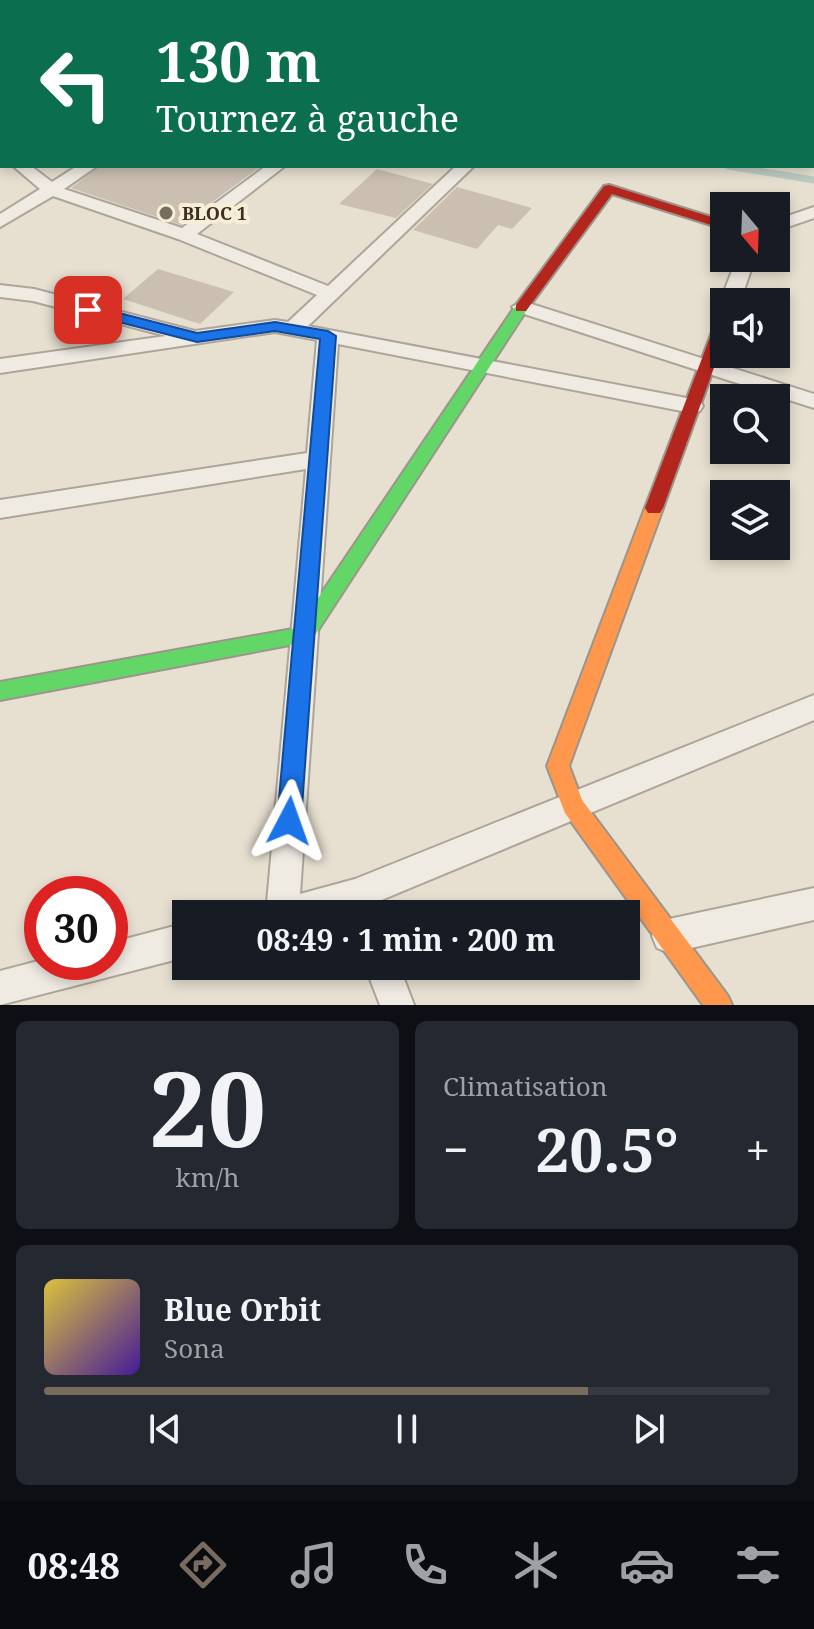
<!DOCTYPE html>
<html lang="fr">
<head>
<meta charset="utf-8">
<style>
	:root { --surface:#171b24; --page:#242831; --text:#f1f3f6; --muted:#9ea1a6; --line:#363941; --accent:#786c5e }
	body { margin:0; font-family:"Noto Serif",serif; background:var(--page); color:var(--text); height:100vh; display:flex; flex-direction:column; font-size:30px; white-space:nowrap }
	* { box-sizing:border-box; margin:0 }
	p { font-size:26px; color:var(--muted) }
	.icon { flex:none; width:44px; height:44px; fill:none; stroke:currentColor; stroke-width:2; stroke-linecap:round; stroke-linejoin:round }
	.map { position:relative; height:1005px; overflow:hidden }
	.details { display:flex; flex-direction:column; gap:16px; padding:16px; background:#0d0f14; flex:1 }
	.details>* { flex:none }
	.top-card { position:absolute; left:0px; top:0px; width:814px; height:168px; box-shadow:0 4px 12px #0003; background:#0b6e4f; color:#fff; overflow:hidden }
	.needle { width:52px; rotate:161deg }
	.fabs { position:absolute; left:710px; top:192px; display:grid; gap:16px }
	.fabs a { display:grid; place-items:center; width:80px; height:80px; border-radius:0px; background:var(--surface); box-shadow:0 4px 12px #0003; font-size:40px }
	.speed { position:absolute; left:24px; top:876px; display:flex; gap:16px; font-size:40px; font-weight:700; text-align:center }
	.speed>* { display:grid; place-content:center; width:104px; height:104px; border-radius:50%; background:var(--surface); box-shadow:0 4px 12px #0003; line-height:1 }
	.speed .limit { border:12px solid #d22; background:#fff; color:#111 }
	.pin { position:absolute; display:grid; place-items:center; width:68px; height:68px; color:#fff; margin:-34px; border-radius:16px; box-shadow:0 4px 12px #0006 }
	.me { position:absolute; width:88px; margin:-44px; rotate:4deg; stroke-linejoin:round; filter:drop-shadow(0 0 6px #0008) }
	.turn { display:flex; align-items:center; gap:28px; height:168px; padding:0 24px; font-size:36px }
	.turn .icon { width:104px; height:104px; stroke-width:2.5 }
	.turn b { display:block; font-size:56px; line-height:68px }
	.big { font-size:60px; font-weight:700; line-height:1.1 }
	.details .widget { flex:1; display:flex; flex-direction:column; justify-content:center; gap:12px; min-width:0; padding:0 28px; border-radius:12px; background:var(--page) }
	.details .dial { align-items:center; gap:0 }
	.dial b { font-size:104px; line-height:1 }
	.song { display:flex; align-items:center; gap:24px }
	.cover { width:96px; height:96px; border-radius:12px; background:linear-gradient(135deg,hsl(50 70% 55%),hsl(260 70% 35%)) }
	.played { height:8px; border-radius:4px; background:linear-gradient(90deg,var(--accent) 75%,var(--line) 75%) }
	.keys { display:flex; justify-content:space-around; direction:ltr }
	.heat { display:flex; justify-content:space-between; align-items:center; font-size:44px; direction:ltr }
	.details .tiles { flex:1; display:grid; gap:16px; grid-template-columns:1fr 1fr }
	.widget:last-child { grid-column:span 2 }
	.trip { position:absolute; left:172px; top:900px; width:468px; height:80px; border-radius:0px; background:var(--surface); box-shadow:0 4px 12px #0003; font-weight:700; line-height:80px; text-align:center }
	.tabs { display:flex; height:128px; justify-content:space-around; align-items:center; background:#090b0e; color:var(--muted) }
	.tabs .icon { width:56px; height:56px }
	.tabs .active { color:var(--accent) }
	.tabs b { font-size:36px; color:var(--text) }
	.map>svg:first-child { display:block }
</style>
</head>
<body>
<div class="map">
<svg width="814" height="1005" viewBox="0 0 814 1005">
	<rect width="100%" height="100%" fill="#e7e0d1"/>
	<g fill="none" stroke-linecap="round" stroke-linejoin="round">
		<path stroke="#bcccc2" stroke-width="6" d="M728 166 740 168"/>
		<path stroke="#bcccc2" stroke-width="7" d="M728 166 814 180"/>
	</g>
	<path fill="#cbbfb2" d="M100 166H261L181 225 71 188Z
		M377 169 433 184 396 218 339 204Z
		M457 187 532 208 512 229 498 225 477 249 413 230Z
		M158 269 234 292 200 324 123 299Z"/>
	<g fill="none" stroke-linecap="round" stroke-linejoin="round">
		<defs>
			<path id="street" d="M87 0H103L85 2Z
				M371 0H385L369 2Z
				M440 0H464L466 2H442Z
				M0 43H2L0 52Z
				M2 109V119L0 120V110Z
				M0 144 2 145V156L0 155Z
				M13 166H31L52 182 77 166H97L64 189 182 228 266 166H285L197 234 328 286 456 166H474L308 326 692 399 700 401 703 406 700 411 692 413 338 344 300 894 355 879 814 695V720L355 911 344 914H266L306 469 0 518V500L307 453 317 340 275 332 0 373V359L166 336 33 301 0 297V285L34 289 195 331 275 320 288 322 317 295 178 239 53 196 0 227V214L40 189Z
				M814 207V218L776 231V220Z
				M737 258H755L740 302H724L723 306 720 302Z
				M522 301 814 394V408L515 311 512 307Z
				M814 888V920L669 953 657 948 652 936 657 924 669 919Z
				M186 923V957L0 1005V971L42 960 110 962V943Z
				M365 966H399L414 1005H380Z"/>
			<path id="fast" d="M521 304 528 308 311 641 0 700V682L298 628 514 308Z"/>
			<path id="slow" d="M654 501 663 508 569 766 582 800 728 996 732 1005H703L565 813 547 766 645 508Z"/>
			<path id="jam" d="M609 185 724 221V229L612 194 526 311H516V305L604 186Z
				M724 315V340L663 508 660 513H648L645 508 717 319Z"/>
		</defs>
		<use href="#street" stroke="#ada599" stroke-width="4"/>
		<use href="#fast" stroke="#9c958a" stroke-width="4"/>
		<use href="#slow" stroke="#9c958a" stroke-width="4"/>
		<use href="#jam" stroke="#9c958a" stroke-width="4"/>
		<use href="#street" fill="#efebe3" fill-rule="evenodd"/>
		<use href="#fast" fill="#63d668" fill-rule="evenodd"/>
		<use href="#slow" fill="#ff974d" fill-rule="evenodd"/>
		<use href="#jam" fill="#b3261e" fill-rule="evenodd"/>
	</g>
	<path fill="#1a73e8" stroke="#114b97" stroke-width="2" d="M88 305 197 333 275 322 328 331 336 336 301 821 298 829 289 832 281 829 277 821 320 339 275 331 197 342 83 313 81 310Z"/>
	<circle fill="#786c5e" stroke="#f7eed8" stroke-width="3" cx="166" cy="213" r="8"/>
	<g text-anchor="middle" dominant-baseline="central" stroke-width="8" stroke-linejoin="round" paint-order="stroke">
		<g font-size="18" font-weight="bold" fill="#3d2e20" stroke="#f7eed8" text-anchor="start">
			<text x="182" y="213">BLOC 1</text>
		</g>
	</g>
</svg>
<div class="fabs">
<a><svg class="needle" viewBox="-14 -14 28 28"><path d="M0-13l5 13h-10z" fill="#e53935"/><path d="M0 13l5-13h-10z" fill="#9ea1a6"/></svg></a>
<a><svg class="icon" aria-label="sound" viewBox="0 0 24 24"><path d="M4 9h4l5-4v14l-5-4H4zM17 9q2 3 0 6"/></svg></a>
<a><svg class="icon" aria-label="search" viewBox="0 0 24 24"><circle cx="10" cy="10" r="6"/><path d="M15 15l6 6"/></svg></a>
<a><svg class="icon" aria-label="layers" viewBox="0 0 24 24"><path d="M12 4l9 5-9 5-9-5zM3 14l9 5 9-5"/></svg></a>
</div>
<div class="speed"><div class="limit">30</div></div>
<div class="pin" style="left:88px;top:310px;background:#d93025"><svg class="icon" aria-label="arrive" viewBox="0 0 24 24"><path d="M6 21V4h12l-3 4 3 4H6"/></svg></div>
<svg class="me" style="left:289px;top:821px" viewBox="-20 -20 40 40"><path d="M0-17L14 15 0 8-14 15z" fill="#1a73e8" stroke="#fff" stroke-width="4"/></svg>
<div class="trip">08:49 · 1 min · 200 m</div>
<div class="top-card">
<div class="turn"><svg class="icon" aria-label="left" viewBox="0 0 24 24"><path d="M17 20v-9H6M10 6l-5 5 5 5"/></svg><div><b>130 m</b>Tournez à gauche</div></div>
</div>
</div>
<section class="details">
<div class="tiles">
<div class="widget dial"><b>20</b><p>km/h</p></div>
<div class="widget"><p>Climatisation</p>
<div class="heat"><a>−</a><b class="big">20.5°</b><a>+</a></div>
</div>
<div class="widget">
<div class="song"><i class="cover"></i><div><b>Blue Orbit</b><p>Sona</p></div></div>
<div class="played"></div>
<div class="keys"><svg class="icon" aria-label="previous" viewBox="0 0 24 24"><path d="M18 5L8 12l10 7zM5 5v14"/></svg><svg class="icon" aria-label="pause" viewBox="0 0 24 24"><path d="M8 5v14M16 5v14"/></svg><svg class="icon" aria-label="next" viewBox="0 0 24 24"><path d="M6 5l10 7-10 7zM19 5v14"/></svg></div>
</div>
</div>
</section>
<nav class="tabs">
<b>08:48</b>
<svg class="icon active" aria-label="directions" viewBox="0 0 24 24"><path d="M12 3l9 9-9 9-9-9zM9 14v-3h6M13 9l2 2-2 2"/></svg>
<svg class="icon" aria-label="music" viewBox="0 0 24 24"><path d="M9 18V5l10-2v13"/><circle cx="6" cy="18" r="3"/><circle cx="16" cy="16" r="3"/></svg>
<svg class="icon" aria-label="phone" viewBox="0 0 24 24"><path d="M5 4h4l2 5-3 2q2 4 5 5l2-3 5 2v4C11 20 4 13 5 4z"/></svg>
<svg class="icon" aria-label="climate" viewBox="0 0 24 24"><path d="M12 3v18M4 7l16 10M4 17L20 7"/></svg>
<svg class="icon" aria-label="car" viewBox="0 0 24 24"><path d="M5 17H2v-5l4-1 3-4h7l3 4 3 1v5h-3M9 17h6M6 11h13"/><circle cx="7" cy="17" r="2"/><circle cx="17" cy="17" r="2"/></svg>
<svg class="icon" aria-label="filters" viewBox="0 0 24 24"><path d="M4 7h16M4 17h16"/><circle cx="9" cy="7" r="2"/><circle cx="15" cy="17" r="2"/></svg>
</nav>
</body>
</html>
